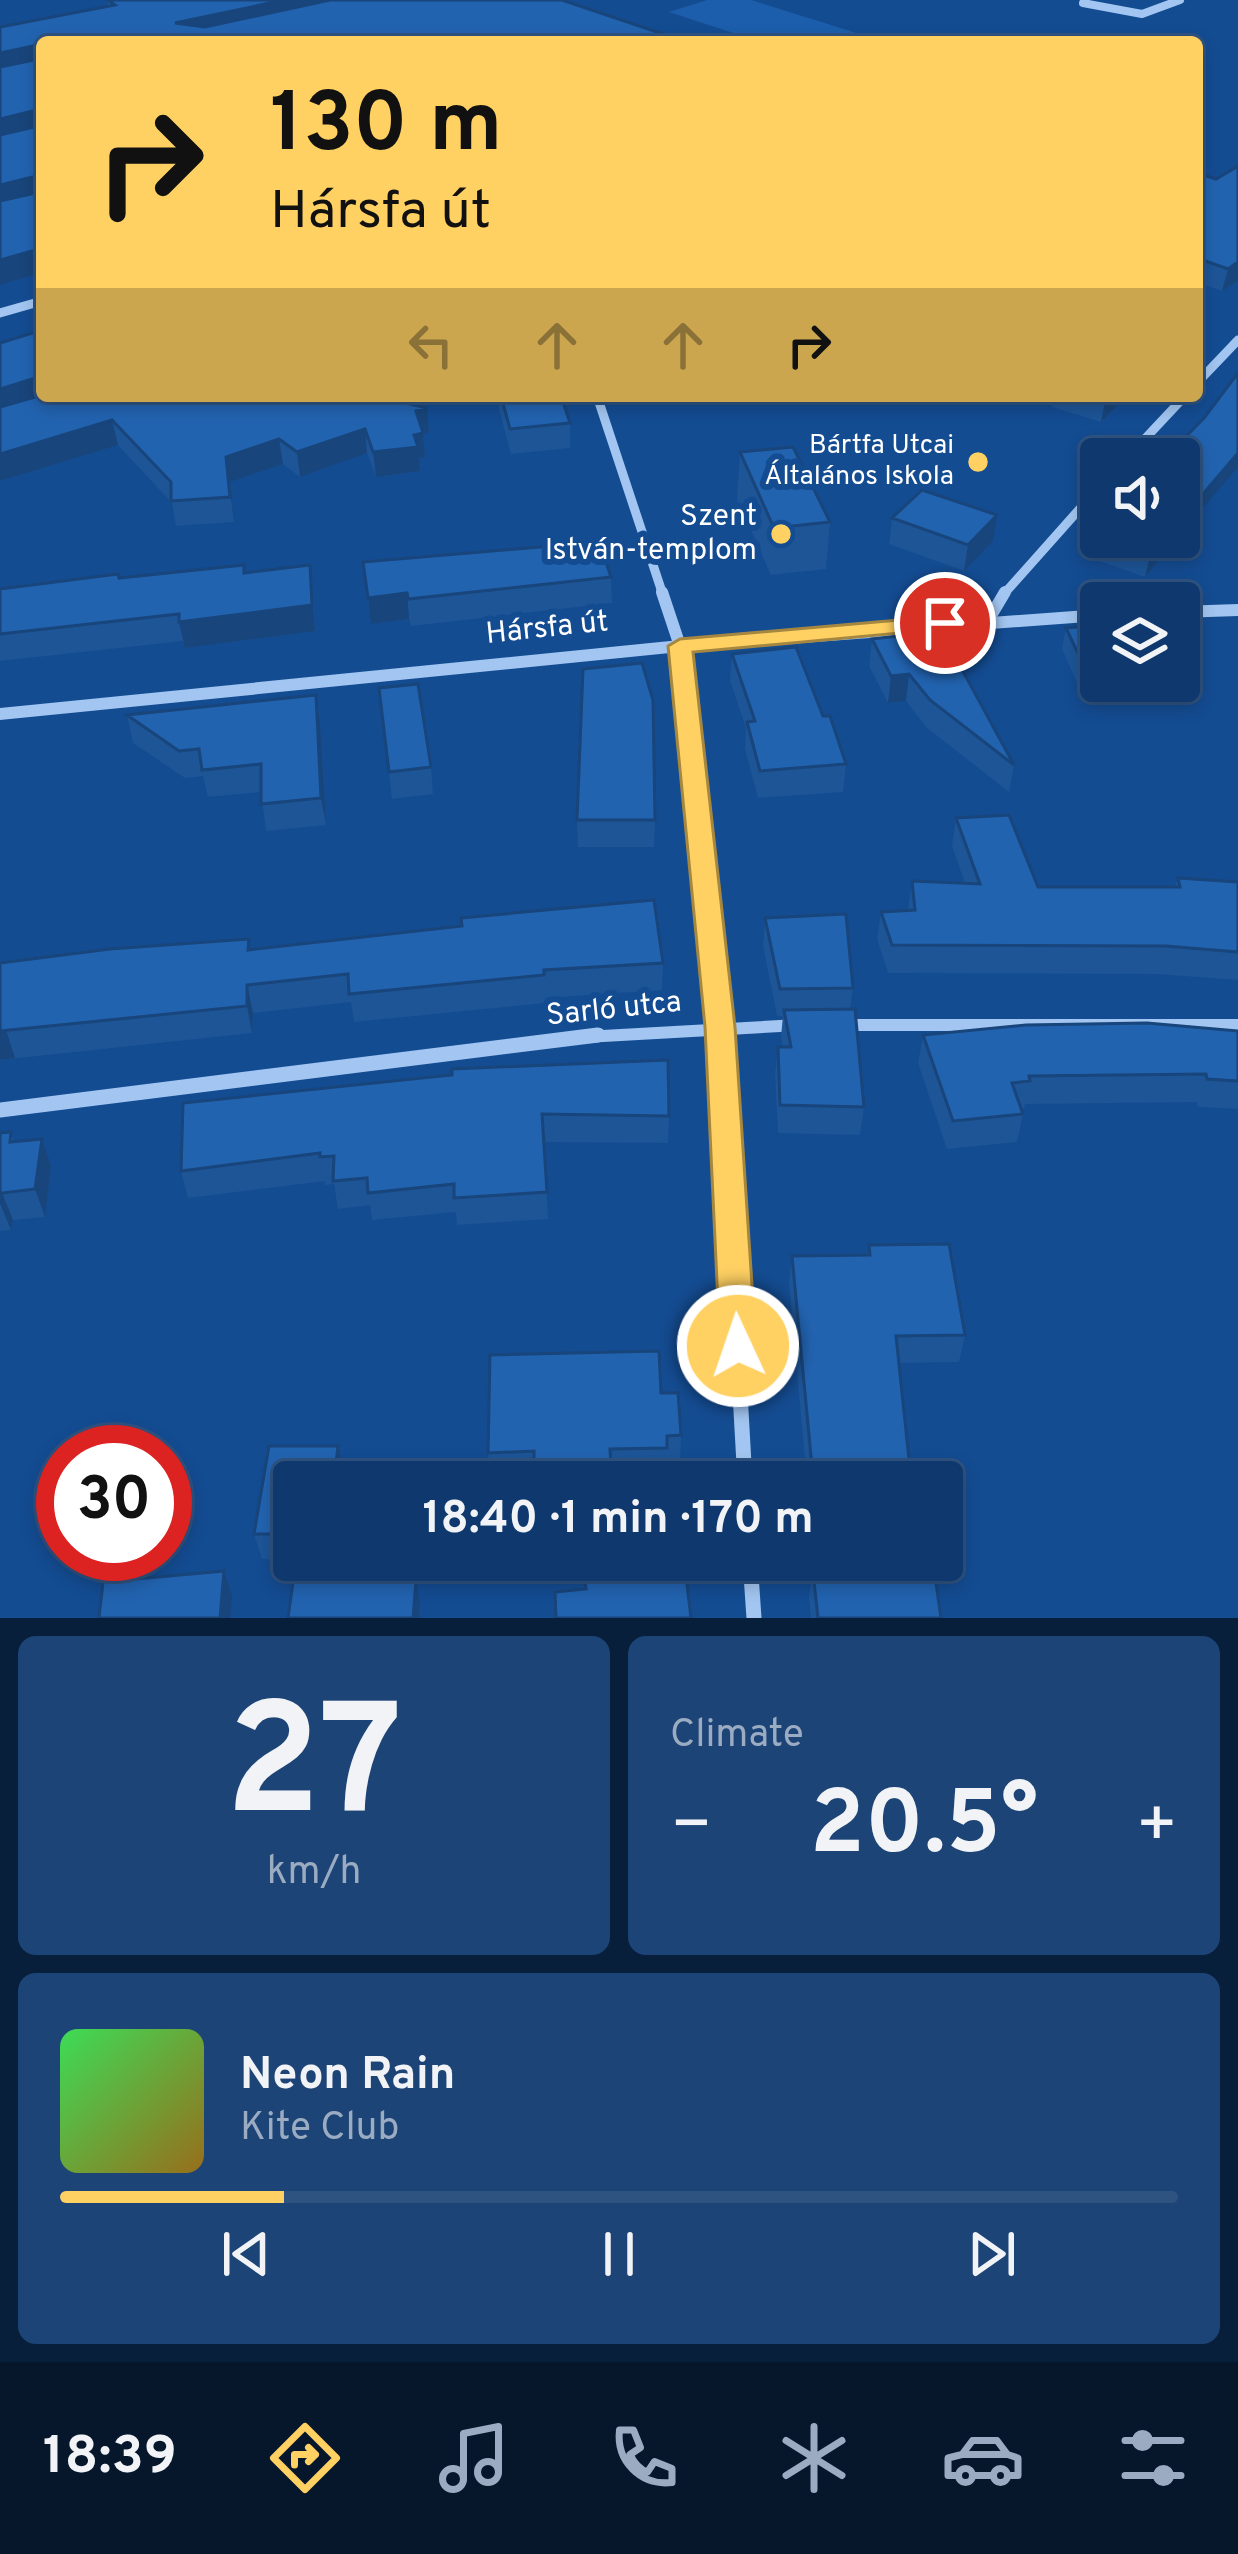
<!DOCTYPE html>
<html lang="en">
<head>
<meta charset="utf-8">
<style>
	:root { --surface:#0f396e; --page:#1d4476; --text:#f1f3f6; --muted:#9bacc2; --line:#2f5381; --accent:#ffd062 }
	body { margin:0; font-family:Overpass,sans-serif; background:var(--page); color:var(--text); height:100vh; display:flex; flex-direction:column; font-size:45px; white-space:nowrap }
	* { box-sizing:border-box; margin:0 }
	p { font-size:39px; color:var(--muted) }
	.icon { flex:none; width:66px; height:66px; fill:none; stroke:currentColor; stroke-width:2; stroke-linecap:round; stroke-linejoin:round }
	.map { position:relative; height:1618px; overflow:hidden }
	.sheet { display:flex; flex-direction:column; gap:18px; padding:18px; background:#081f3c; flex:1 }
	.sheet>* { flex:none }
	.top-card { position:absolute; left:36px; top:36px; width:1167px; height:366px; border-radius:12px; box-shadow:0 6px 18px #0003,0 0 0 3px var(--line); background:#ffd062; color:#111; overflow:hidden }
	.fabs { position:absolute; left:1080px; top:438px; display:grid; gap:24px }
	.fabs a { display:grid; place-items:center; width:120px; height:120px; border-radius:12px; background:var(--surface); box-shadow:0 6px 18px #0003,0 0 0 3px var(--line); font-size:60px }
	.speed { position:absolute; left:36px; top:1425px; display:flex; gap:24px; font-size:60px; font-weight:700; text-align:center }
	.speed>* { display:grid; place-content:center; width:156px; height:156px; border-radius:50%; background:var(--surface); box-shadow:0 6px 18px #0003,0 0 0 3px var(--line); line-height:1 }
	.speed .limit { border:18px solid #d22; background:#fff; color:#111 }
	.pin { position:absolute; display:grid; place-items:center; width:102px; height:102px; color:#fff; margin:-51px; border:6px solid #fff; border-radius:50%; box-shadow:0 3px 12px #0007 }
	.me { position:absolute; width:132px; margin:-66px; rotate:357deg; stroke-linejoin:round; filter:drop-shadow(0 0 9px #0008) }
	.turn { display:flex; align-items:center; gap:42px; height:252px; padding:0 36px; font-size:54px }
	.turn .icon { width:156px; height:156px; stroke-width:2.5 }
	.turn b { display:block; font-size:84px; line-height:102px }
	.lanes { display:flex; align-items:center; height:114px; padding:0 36px; background:#0003; justify-content:center; gap:60px; direction:ltr }
	.lanes .off { opacity:.35 }
	.big { font-size:90px; font-weight:700; line-height:1.1 }
	.sheet .card { flex:1; display:flex; flex-direction:column; justify-content:center; gap:18px; min-width:0; padding:0 42px; border-radius:18px; background:var(--page) }
	.sheet .dial { align-items:center; gap:0 }
	.dial b { font-size:156px; line-height:1 }
	.song { display:flex; align-items:center; gap:36px }
	.cover { width:144px; height:144px; border-radius:18px; background:linear-gradient(135deg,hsl(130 70% 55%),hsl(40 70% 35%)) }
	.played { height:12px; border-radius:6px; background:linear-gradient(90deg,var(--accent) 20%,var(--line) 20%) }
	.keys { display:flex; justify-content:space-around; direction:ltr }
	.heat { display:flex; justify-content:space-between; align-items:center; font-size:66px; direction:ltr }
	.sheet .tiles { flex:1; display:grid; gap:18px; grid-template-columns:1fr 1fr }
	.card:last-child { grid-column:span 2 }
	.trip { position:absolute; left:273px; top:1461px; width:690px; height:120px; border-radius:12px; background:var(--surface); box-shadow:0 6px 18px #0003,0 0 0 3px var(--line); font-weight:700; line-height:120px; text-align:center }
	.tabs { display:flex; height:192px; justify-content:space-around; align-items:center; background:#06172c; color:var(--muted) }
	.tabs .icon { width:84px; height:84px }
	.tabs .active { color:var(--accent) }
	.tabs b { font-size:54px; color:var(--text) }
	.map>svg:first-child { display:block }
</style>
</head>
<body>
<div class="map">
<svg width="1238" height="1618" viewBox="0 0 1238 1618">
	<rect width="100%" height="100%" fill="#144c92"/>
	<path fill="#1c5eab" d="M707 0H751L885 42H761L669 12Z"/>
	<g fill="none" stroke-linecap="round" stroke-linejoin="round">
		<path stroke="#a2c6f1" stroke-width="8" d="M1083 3 1142 14 1180 0"/>
		<path stroke="#a2c6f1" stroke-width="9" d="M0 313 42 301
			M1197 383 1238 340
			M597 396 663 595
			M1126 459 1185 396
			M1003 595 1101 485"/>
		<path stroke="#a2c6f1" stroke-width="12" d="M662 592 680 646 721 1038
			M989 619 1005 592
			M842 1025H1238
			M567 1038 798 1025"/>
		<path stroke="#a2c6f1" stroke-width="15" d="M720 1035 745 1482
			M0 1110 598 1035
			M750 1560 754 1618"/>
		<path fill="#a2c6f1" fill-rule="evenodd" d="M1238 604V616L1179 618V606Z
			M1101 609V621L680 652 0 720V708L680 640Z"/>
	</g>
	<path fill="#1d5597" d="M107 0H562L663 34V42H42V278L37 274 0 285V27L108 6Z
		M1238 166V281L1222 291 1197 282V173L1216 179Z
		M0 343 42 396 427 408 429 432 423 434 425 457 419 458 420 471 376 477 367 453 300 477 283 464 230 482 234 522 176 526 172 503 118 445 0 481Z
		M498 396H561L570 423V448L511 454 499 409Z
		M1054 396H1127L1101 422 1052 407Z
		M740 452 830 522 826 569 771 575 737 499Z
		M892 518 993 541 964 571 889 544Z
		M1089 535 1178 537 1145 577 1085 556Z
		M363 562 611 577 612 603 411 626 409 619 371 624Z
		M245 573 313 591 315 631 185 648 183 641 0 661V589L119 578Z
		M1101 625V681L1134 682 1078 685 1062 649 1066 628Z
		M872 639 1014 765 1009 792 926 727 906 701 888 703 869 666Z
		M732 654 823 716 846 764 843 792 758 798 745 749 746 728 730 680Z
		M379 688 431 767 433 794 392 799Z
		M316 695 320 722 326 825 266 831 261 792 208 797 203 776 185 778 133 743 127 715Z
		M956 818 1038 887H1175L1178 878 1238 882V980L1157 974 888 973 877 939 881 912 908 910 912 881 965 883 952 846Z
		M577 820H655L654 847H578Z
		M765 918 853 988 850 1009 864 1107 860 1135 778 1133 775 1075 778 1047H783L781 1037 783 1016H777L763 946Z
		M251 950 663 963 662 990 545 998V1003L354 1022 351 1002 253 1013 252 1033 0 1060V963Z
		M1238 1031V1109L1198 1107 1197 1102 1025 1104 1024 1108 1021 1109 1023 1114 1017 1142 947 1149 918 1063 923 1035Z
		M183 1103 669 1116 668 1143 544 1142 548 1219 457 1225 456 1212 372 1220 370 1205 338 1209 334 1184 325 1185V1181L188 1198 181 1171Z
		M11 1132 14 1142 51 1166 45 1217 13 1220 11 1230 0 1231V1133Z
		M869 1245 965 1335 959 1362 899 1363 910 1469 907 1482H807L789 1283 792 1256 867 1255Z
		M661 1393 681 1435 680 1467 666 1468V1479L612 1480V1482H491L488 1453Z
		M269 1446H338L344 1472 342 1482H294V1560L262 1559 254 1534Z
		M845 1560H911L913 1569 941 1618H811L809 1597 813 1572 843 1571Z"/>
	<path fill="#18457b" d="M284 0H373L178 42 175 23Z
		M663 34V42H624Z
		M37 45 41 65 0 73V53Z
		M37 110 41 131 0 141V119Z
		M36 176 41 198 0 208V185Z
		M32 251 37 274 0 285V260Z
		M1238 262V281L1222 291 1228 269Z
		M42 376V396L0 415V389Z
		M1106 396H1127L1101 422Z
		M427 408 429 432 423 434 425 457 419 458 420 471 376 477 373 452 414 435 416 411Z
		M112 420 118 445 0 481V454Z
		M365 429 367 453 300 477 297 452Z
		M279 439 283 464 230 482 234 522 226 457Z
		M1238 453V467L1179 536V522Z
		M997 515 993 541 964 571 968 545Z
		M1166 537H1178L1145 577 1150 556Z
		M310 565 315 631 185 648 179 622Z
		M407 593 409 619 371 624 368 598Z
		M909 674 906 701 888 703 891 676Z
		M316 695 320 722 326 825 321 798Z
		M247 985 253 1013 252 1033 247 1006Z
		M6 1030 15 1058 0 1060V1031Z
		M42 1139 51 1166 45 1217 35 1189Z
		M2 1193 13 1220 11 1230 0 1203Z
		M338 1446 344 1472 342 1482H334Z
		M224 1571 232 1596 230 1618H220Z
		M416 1580 420 1605 419 1618H413Z"/>
	<path fill="#2263b0" stroke="#18457b" stroke-width="3" d="M108 0H284L175 23 205 27 330 0H562L663 34 624 42H42V49L37 45 0 53V27L115 5Z
		M42 50V114L37 110 0 119V67L39 59Z
		M42 123V180L36 176 0 185V135L39 126Z
		M1238 166V262L1228 269 1197 258V173L1216 179Z
		M42 188V260L32 251 0 260V201L40 192Z
		M42 330V376L0 389V343Z
		M1238 373V453L1179 522V459H1164L1204 418Z
		M42 395 376 396 427 408 416 411 423 433 414 435 418 447 373 452 365 429 297 452 279 439 226 457 230 497 171 501V482L112 420 0 454V407Z
		M501 396H561L570 423 510 429Z
		M793 447 830 522 774 528 740 452Z
		M922 490 997 515 968 545 892 518Z
		M1101 523V537H1166L1150 556 1089 535Z
		M599 542 611 577 408 599 407 593 368 598 363 562Z
		M244 565V573L310 565 312 605 179 622V614L0 634V589L118 574 119 578Z
		M1101 625V663L1083 664 1066 628Z
		M941 631 1014 765 930 700 909 674 891 676 872 639Z
		M796 647 823 716H830L846 764 760 771 747 722 755 721 732 654Z
		M642 663 653 700 655 820H577L583 669Z
		M418 684 431 767 389 772 379 688Z
		M316 695 321 798 261 804V764L202 770 199 749 179 751 127 715Z
		M1009 815 1038 887H1180L1178 878 1238 882V952L1166 946 892 945 881 912 915 910 912 881 980 884 956 818Z
		M654 900 663 963 544 970V975L349 994 348 974 247 985V1006L0 1031V963L110 949 249 939 248 950 462 926 461 918Z
		M846 914 853 988 780 989 765 918Z
		M855 1009 864 1107 780 1105 778 1047H791L784 1010Z
		M1147 1023 1238 1031V1081L1207 1079 1206 1074 1029 1076 1030 1081 1012 1083 1023 1114 953 1121 923 1035 1026 1025Z
		M668 1060 669 1116 542 1114 547 1192 454 1198V1184L368 1193 367 1178 333 1181 334 1156 320 1157V1153L181 1171 183 1103 452 1075V1069Z
		M11 1132 10 1142 42 1139 35 1189 2 1193 0 1203V1133Z
		M949 1244 965 1335 896 1336 910 1469 812 1467 792 1256 870 1255 869 1245Z
		M659 1351 661 1393H678L681 1435 667 1436V1448L610 1449 612 1482H577L575 1462 534 1463V1451L488 1453 490 1355Z
		M269 1446H338L334 1482H294V1534H254Z
		M583 1560H684L691 1618H556L555 1592 586 1589Z
		M848 1560H911L913 1569H934L941 1618H818L813 1572 850 1571Z
		M224 1571 220 1618H99L103 1582Z
		M416 1580 413 1618H288L293 1582Z"/>
	<path fill="#ffd062" stroke="#a68740" stroke-width="3" d="M945 616 954 618V628L693 652 735 1027 756 1346 751 1357 738 1362 725 1357 720 1346 705 1027 668 646 680 639Z"/>
	<g fill="#ffd062" stroke="#144c92" stroke-width="4.5">
		<circle cx="978" cy="462" r="12"/>
		<circle cx="781" cy="534" r="12"/>
	</g>
	<g text-anchor="middle" dominant-baseline="central" stroke-width="12" stroke-linejoin="round" paint-order="stroke">
		<g font-size="27" fill="#fff" stroke="#144c92" text-anchor="end">
			<text x="954" y="446">Bártfa Utcai<tspan x="954" dy="31">Általános Iskola</tspan></text>
		</g>
		<g font-size="30" fill="#fff" stroke="#144c92" text-anchor="end">
			<text x="757" y="517">Szent<tspan x="757" dy="34">István-templom</tspan></text>
		</g>
		<g font-size="30" fill="#fff" stroke="#144c92">
			<text transform="translate(547 629) rotate(-6)">Hársfa út</text>
			<text transform="translate(614 1010) rotate(-6)">Sarló utca</text>
		</g>
	</g>
</svg>
<div class="fabs">
<a><svg class="icon" aria-label="sound" viewBox="0 0 24 24"><path d="M4 9h4l5-4v14l-5-4H4zM17 9q2 3 0 6"/></svg></a>
<a><svg class="icon" aria-label="layers" viewBox="0 0 24 24"><path d="M12 4l9 5-9 5-9-5zM3 14l9 5 9-5"/></svg></a>
</div>
<div class="speed"><div class="limit">30</div></div>
<div class="pin" style="left:945px;top:623px;background:#d93025"><svg class="icon" aria-label="arrive" viewBox="0 0 24 24"><path d="M6 21V4h12l-3 4 3 4H6"/></svg></div>
<svg class="me" style="left:738px;top:1346px" viewBox="-20 -20 40 40"><circle r="17" fill="#ffd062" stroke="#fff" stroke-width="3"/><path d="M0-11L8 9 0 5-8 9z" fill="#fff"/></svg>
<div class="trip">18:40 · 1 min · 170 m</div>
<div class="top-card">
<div class="turn"><svg class="icon" aria-label="right" viewBox="0 0 24 24"><path d="M7 20v-9h11M14 6l5 5-5 5"/></svg><div><b>130 m</b>Hársfa út</div></div>
<div class="lanes"><svg class="icon off" aria-label="left" viewBox="0 0 24 24"><path d="M17 20v-9H6M10 6l-5 5 5 5"/></svg><svg class="icon off" aria-label="ahead" viewBox="0 0 24 24"><path d="M12 20V5M6 11l6-6 6 6"/></svg><svg class="icon off" aria-label="ahead" viewBox="0 0 24 24"><path d="M12 20V5M6 11l6-6 6 6"/></svg><svg class="icon" aria-label="right" viewBox="0 0 24 24"><path d="M7 20v-9h11M14 6l5 5-5 5"/></svg></div>
</div>
</div>
<section class="sheet">
<div class="tiles">
<div class="card dial"><b>27</b><p>km/h</p></div>
<div class="card"><p>Climate</p>
<div class="heat"><a>−</a><b class="big">20.5°</b><a>+</a></div>
</div>
<div class="card">
<div class="song"><i class="cover"></i><div><b>Neon Rain</b><p>Kite Club</p></div></div>
<div class="played"></div>
<div class="keys"><svg class="icon" aria-label="previous" viewBox="0 0 24 24"><path d="M18 5L8 12l10 7zM5 5v14"/></svg><svg class="icon" aria-label="pause" viewBox="0 0 24 24"><path d="M8 5v14M16 5v14"/></svg><svg class="icon" aria-label="next" viewBox="0 0 24 24"><path d="M6 5l10 7-10 7zM19 5v14"/></svg></div>
</div>
</div>
</section>
<nav class="tabs">
<b>18:39</b>
<svg class="icon active" aria-label="directions" viewBox="0 0 24 24"><path d="M12 3l9 9-9 9-9-9zM9 14v-3h6M13 9l2 2-2 2"/></svg>
<svg class="icon" aria-label="music" viewBox="0 0 24 24"><path d="M9 18V5l10-2v13"/><circle cx="6" cy="18" r="3"/><circle cx="16" cy="16" r="3"/></svg>
<svg class="icon" aria-label="phone" viewBox="0 0 24 24"><path d="M5 4h4l2 5-3 2q2 4 5 5l2-3 5 2v4C11 20 4 13 5 4z"/></svg>
<svg class="icon" aria-label="climate" viewBox="0 0 24 24"><path d="M12 3v18M4 7l16 10M4 17L20 7"/></svg>
<svg class="icon" aria-label="car" viewBox="0 0 24 24"><path d="M5 17H2v-5l4-1 3-4h7l3 4 3 1v5h-3M9 17h6M6 11h13"/><circle cx="7" cy="17" r="2"/><circle cx="17" cy="17" r="2"/></svg>
<svg class="icon" aria-label="filters" viewBox="0 0 24 24"><path d="M4 7h16M4 17h16"/><circle cx="9" cy="7" r="2"/><circle cx="15" cy="17" r="2"/></svg>
</nav>
</body>
</html>
